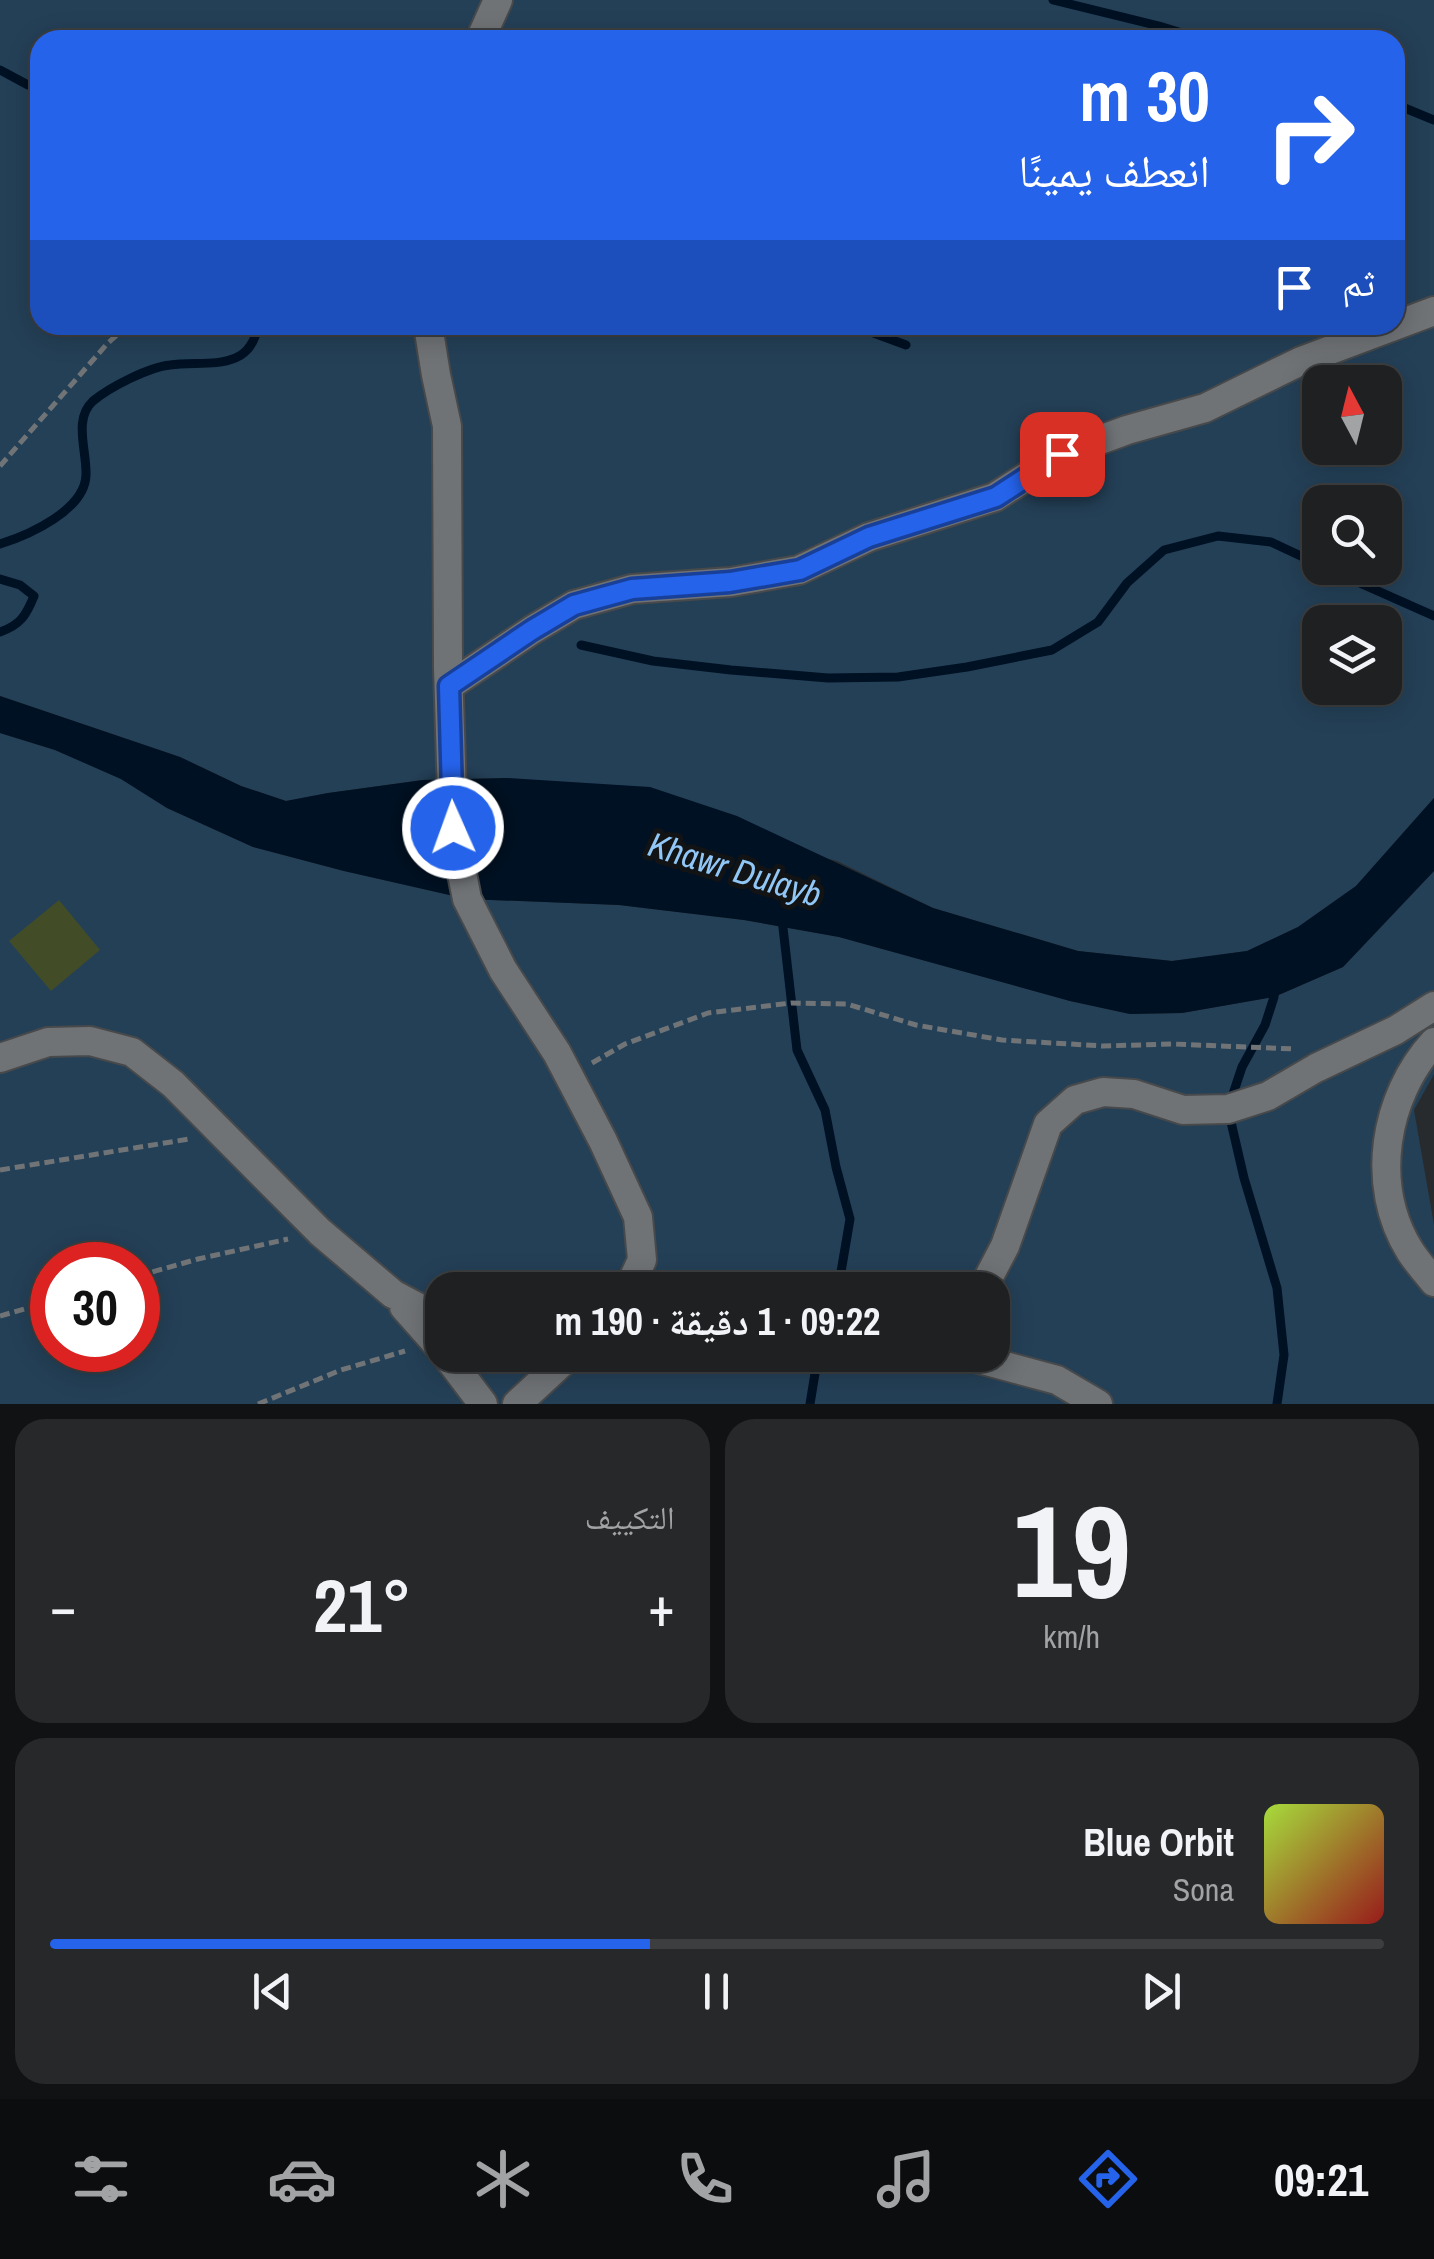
<!DOCTYPE html>
<html lang="ar">
<head>
<meta charset="utf-8">
<style>
	:root { --surface:#1e2022; --page:#26282a; --text:#f1f3f6; --muted:#a1a3a5; --line:#3c3e40; --accent:#2563eb }
	body { margin:0; font-family:"Archivo Narrow","Noto Naskh Arabic",sans-serif; background:var(--page); color:var(--text); direction:rtl; height:100vh; display:flex; flex-direction:column; font-size:38px; white-space:nowrap }
	* { box-sizing:border-box; margin:0 }
	p { font-size:32px; color:var(--muted) }
	.icon { flex:none; width:55px; height:55px; fill:none; stroke:currentColor; stroke-width:2; stroke-linecap:round; stroke-linejoin:round }
	.map { position:relative; height:1404px; overflow:hidden; direction:ltr }
	.panel { display:flex; flex-direction:column; gap:15px; padding:15px; background:#101213; flex:1 }
	.panel>* { flex:none }
	.guide { position:absolute; left:30px; top:30px; width:1375px; height:305px; border-radius:30px; box-shadow:0 5px 25px #0003,0 0 0 2px var(--line); direction:rtl; background:#2563eb; color:#fff; overflow:hidden }
	.needle { width:65px; rotate:353deg }
	.fabs { position:absolute; left:1302px; top:365px; display:grid; gap:20px }
	.fabs a { display:grid; place-items:center; width:100px; height:100px; border-radius:20px; background:var(--surface); box-shadow:0 5px 25px #0003,0 0 0 2px var(--line); font-size:50px }
	.speed { position:absolute; left:30px; top:1242px; display:flex; gap:20px; font-size:50px; font-weight:700; text-align:center }
	.speed>* { display:grid; place-content:center; width:130px; height:130px; border-radius:50%; background:var(--surface); box-shadow:0 5px 25px #0003,0 0 0 2px var(--line); line-height:1 }
	.speed .limit { border:15px solid #d22; background:#fff; color:#111 }
	.pin { position:absolute; display:grid; place-items:center; width:85px; height:85px; color:#fff; margin:-42px; border-radius:20px; box-shadow:0 5px 15px #0006 }
	.me { position:absolute; width:110px; margin:-55px; rotate:358deg; stroke-linejoin:round; filter:drop-shadow(0 0 8px #0008) }
	.turn { display:flex; align-items:center; gap:35px; height:210px; padding:0 30px; font-size:45px }
	.turn .icon { width:130px; height:130px; stroke-width:2.5 }
	.turn b { display:block; font-size:70px; line-height:85px }
	.then { display:flex; align-items:center; height:95px; padding:0 30px; background:#0003; gap:20px; font-size:38px }
	.big { font-size:75px; font-weight:800; line-height:1.1 }
	.panel .card { flex:1; display:flex; flex-direction:column; justify-content:center; gap:15px; min-width:0; padding:0 35px; border-radius:30px; background:var(--page) }
	.panel .dial { align-items:center; gap:0 }
	.dial b { font-size:130px; line-height:1 }
	.song { display:flex; align-items:center; gap:30px }
	.cover { width:120px; height:120px; border-radius:15px; background:linear-gradient(135deg,hsl(80 70% 55%),hsl(0 70% 35%)) }
	.played { height:10px; border-radius:5px; background:linear-gradient(90deg,var(--accent) 45%,var(--line) 45%) }
	.keys { display:flex; justify-content:space-around; direction:ltr }
	.heat { display:flex; justify-content:space-between; align-items:center; font-size:55px; direction:ltr }
	.panel .tiles { flex:1; display:grid; gap:15px; grid-template-columns:1fr 1fr }
	.card:last-child { grid-column:span 2 }
	.trip { position:absolute; left:425px; top:1272px; width:585px; height:100px; border-radius:30px; background:var(--surface); box-shadow:0 5px 25px #0003,0 0 0 2px var(--line); font-weight:800; line-height:100px; text-align:center; direction:rtl }
	.menu { display:flex; height:160px; justify-content:space-around; align-items:center; background:#0c0d0e; color:var(--muted) }
	.menu .icon { width:70px; height:70px }
	.menu .current { color:var(--accent) }
	.menu b { font-size:45px; color:var(--text) }
	.map>svg:first-child { display:block }
</style>
</head>
<body>
<div class="map">
<svg width="1434" height="1404" viewBox="0 0 1434 1404">
	<rect width="100%" height="100%" fill="#282b2d"/>
	<path fill="#244057" fill-rule="evenodd" d="M0 0H1434V798L1356 886 1298 927 1247 951 1172 961 1078 951 933 908 837 861 507 778 423 780 328 793 286 801 241 786 180 757 0 696ZM40 40H1395V325H40ZM1320 382H1385V448H1320ZM1320 502H1385V568H1320ZM1320 622H1385V688H1320Z
		M0 733 55 750 121 779 167 808 253 847 344 871 467 899 619 905 744 920 839 937 1070 1001 1130 1014 1182 1013 1274 997 1343 967 1434 871V1074L1414 1110 1434 1225V1404H0ZM52 1265H138V1350H52ZM442 1290H992V1355H442Z"/>
	<path fill="#001123" d="M0 696 180 757 241 786 286 801 328 793 423 780 507 778 650 787 737 816 933 908 1078 951 1172 961 1247 951 1298 927 1356 886 1434 798V871L1343 967 1274 997 1182 1013 1130 1014 1070 1001 839 937 744 920 619 905 467 899 344 871 253 847 167 808 121 779 55 750 0 733Z"/>
	<g fill="none" stroke-linecap="round" stroke-linejoin="round">
		<path stroke="#001123" stroke-width="9" d="M1053 0 1159 26 1205 40
			M0 70 28 85 40 88
			M1395 104 1434 120
			M852 325 906 345
			M259 327 294 329 329 325
			M0 544C29 535 85 510 86 475 87 451 73 419 93 401 110 387 149 367 170 365 205 360 250 374 258 325
			M1326 568 1434 616
			M0 579 20 585 34 596C26 616 20 625 0 632
			M581 645 653 661 731 670 828 678 898 677 967 667 1052 650 1098 622 1127 583 1164 550 1218 536 1271 542 1320 565
			M782 919 797 1050 825 1110 836 1167 850 1219 841 1272 835 1290
			M1275 987 1274 997 1265 1025 1242 1067 1228 1109 1244 1178 1277 1288 1284 1355 1277 1404
			M810 1404 818 1355"/>
	</g>
	<path fill="#424c27" d="M59 900 100 950 51 991 9 941Z"/>
	<g fill="none" stroke-linecap="round" stroke-linejoin="round">
		<defs>
			<path id="street" d="M480 40 498 0
				M428 325 436 375 447 426 448 667 453 828 467 899 503 970 557 1053 603 1141 638 1217 642 1260 628 1290
				M449 686 532 630 574 605 632 589 731 582 799 570 869 537 995 497 1062 454 1127 430 1205 408 1301 361 1434 311
				M1434 1042C1384 1097 1369 1185 1410 1251 1417 1262 1426 1272 1434 1282
				M0 1058 48 1042 90 1041 132 1052 173 1084 320 1232 393 1294 442 1320
				M982 1290 1005 1246 1048 1124 1075 1100 1103 1092 1134 1094 1183 1110 1228 1109 1268 1096 1316 1068 1396 1030 1434 1006
				M404 1307 442 1350
				M446 1355 483 1404
				M964 1355 1057 1380 1098 1404
				M517 1404 570 1355"/>
		</defs>
		<use href="#street" stroke="#47494b" stroke-width="32"/>
		<path stroke="#717476" stroke-width="5" stroke-dasharray="10 5" stroke-linecap="butt" d="M0 466 107 344 128 325
			M592 1063 625 1044 708 1013 791 1003 847 1004 916 1025 1002 1040 1103 1046 1173 1044 1295 1049
			M0 1170 189 1139
			M138 1276 198 1259 288 1239
			M0 1316 52 1301
			M258 1404 341 1370 405 1351"/>
		<use href="#street" stroke="#707376" stroke-width="28"/>
	</g>
	<g fill="none" stroke-linecap="round" stroke-linejoin="round">
		<defs>
			<path id="route" d="M453 828 449 686 532 630 574 605 632 589 730 582 800 570 869 537 996 497 1062 454"/>
		</defs>
		<use href="#route" stroke="#184099" stroke-width="25"/>
		<use href="#route" stroke="#2563eb" stroke-width="18"/>
	</g>
	<g text-anchor="middle" dominant-baseline="central" stroke-width="10" stroke-linejoin="round" paint-order="stroke">
		<g font-size="35" font-style="italic" fill="#91c7f6" stroke="#121314">
			<text transform="translate(735 869) rotate(17)">Khawr Dulayb</text>
		</g>
	</g>
</svg>
<div class="fabs">
<a><svg class="needle" viewBox="-14 -14 28 28"><path d="M0-13l5 13h-10z" fill="#e53935"/><path d="M0 13l5-13h-10z" fill="#a1a3a5"/></svg></a>
<a><svg class="icon" aria-label="search" viewBox="0 0 24 24"><circle cx="10" cy="10" r="6"/><path d="M15 15l6 6"/></svg></a>
<a><svg class="icon" aria-label="layers" viewBox="0 0 24 24"><path d="M12 4l9 5-9 5-9-5zM3 14l9 5 9-5"/></svg></a>
</div>
<div class="speed"><div class="limit">30</div></div>
<div class="pin" style="left:1062px;top:454px;background:#d93025"><svg class="icon" aria-label="arrive" viewBox="0 0 24 24"><path d="M6 21V4h12l-3 4 3 4H6"/></svg></div>
<svg class="me" style="left:453px;top:828px" viewBox="-20 -20 40 40"><circle r="17" fill="#2563eb" stroke="#fff" stroke-width="3"/><path d="M0-11L8 9 0 5-8 9z" fill="#fff"/></svg>
<div class="trip">09:22 · 1 دقيقة · 190 m</div>
<div class="guide">
<div class="turn"><svg class="icon" aria-label="right" viewBox="0 0 24 24"><path d="M7 20v-9h11M14 6l5 5-5 5"/></svg><div><b>30 m</b>انعطف يمينًا</div></div>
<div class="then">ثم<svg class="icon" aria-label="arrive" viewBox="0 0 24 24"><path d="M6 21V4h12l-3 4 3 4H6"/></svg></div>
</div>
</div>
<section class="panel">
<div class="tiles">
<div class="card dial"><b>19</b><p>km/h</p></div>
<div class="card"><p>التكييف</p>
<div class="heat"><a>−</a><b class="big">21°</b><a>+</a></div>
</div>
<div class="card">
<div class="song"><i class="cover"></i><div><b>Blue Orbit</b><p>Sona</p></div></div>
<div class="played"></div>
<div class="keys"><svg class="icon" aria-label="previous" viewBox="0 0 24 24"><path d="M18 5L8 12l10 7zM5 5v14"/></svg><svg class="icon" aria-label="pause" viewBox="0 0 24 24"><path d="M8 5v14M16 5v14"/></svg><svg class="icon" aria-label="next" viewBox="0 0 24 24"><path d="M6 5l10 7-10 7zM19 5v14"/></svg></div>
</div>
</div>
</section>
<nav class="menu">
<b>09:21</b>
<svg class="icon current" aria-label="directions" viewBox="0 0 24 24"><path d="M12 3l9 9-9 9-9-9zM9 14v-3h6M13 9l2 2-2 2"/></svg>
<svg class="icon" aria-label="music" viewBox="0 0 24 24"><path d="M9 18V5l10-2v13"/><circle cx="6" cy="18" r="3"/><circle cx="16" cy="16" r="3"/></svg>
<svg class="icon" aria-label="phone" viewBox="0 0 24 24"><path d="M5 4h4l2 5-3 2q2 4 5 5l2-3 5 2v4C11 20 4 13 5 4z"/></svg>
<svg class="icon" aria-label="climate" viewBox="0 0 24 24"><path d="M12 3v18M4 7l16 10M4 17L20 7"/></svg>
<svg class="icon" aria-label="car" viewBox="0 0 24 24"><path d="M5 17H2v-5l4-1 3-4h7l3 4 3 1v5h-3M9 17h6M6 11h13"/><circle cx="7" cy="17" r="2"/><circle cx="17" cy="17" r="2"/></svg>
<svg class="icon" aria-label="filters" viewBox="0 0 24 24"><path d="M4 7h16M4 17h16"/><circle cx="9" cy="7" r="2"/><circle cx="15" cy="17" r="2"/></svg>
</nav>
</body>
</html>
